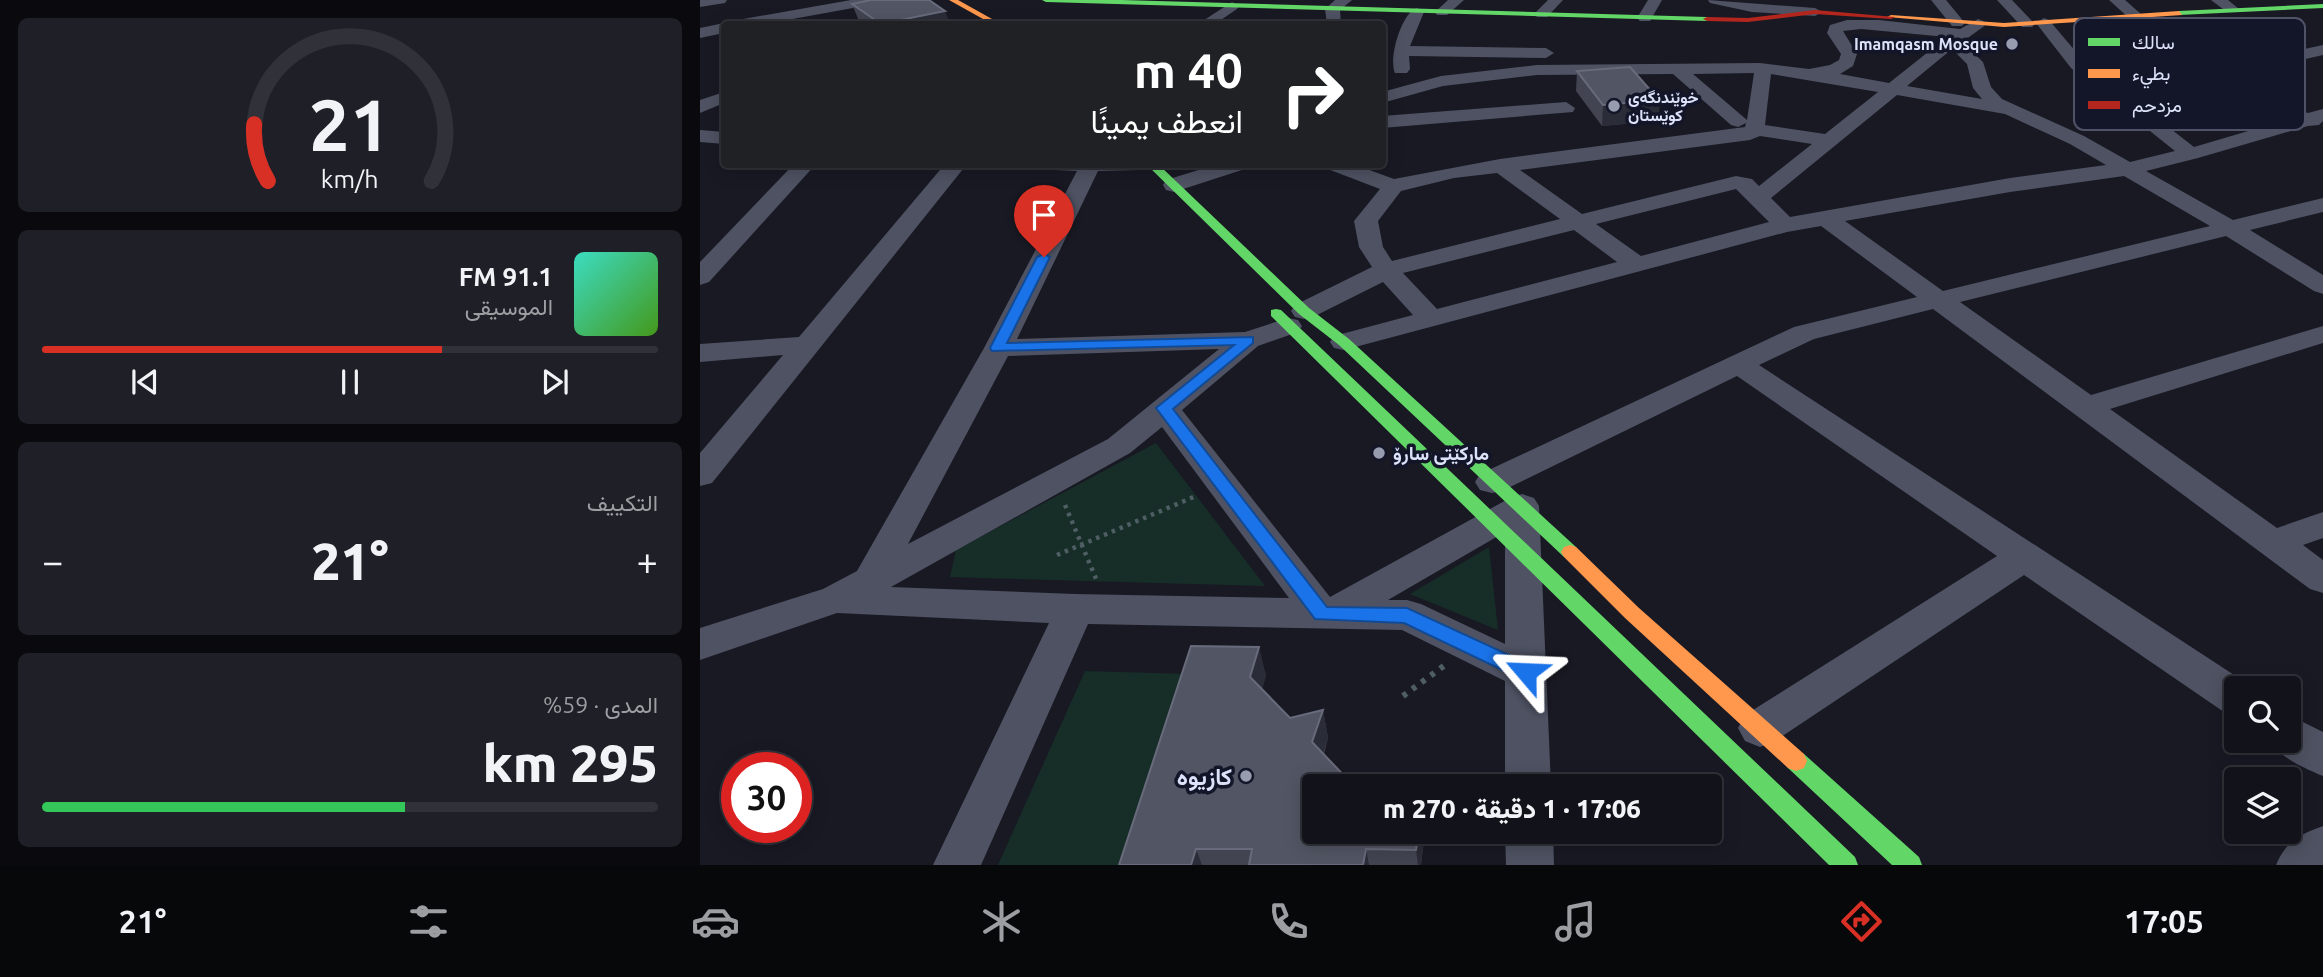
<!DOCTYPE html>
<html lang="ar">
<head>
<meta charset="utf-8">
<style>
	:root { --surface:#12131a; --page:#1f2027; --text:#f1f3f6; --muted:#9c9ea2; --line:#313239; --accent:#d93025 }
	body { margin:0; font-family:Ubuntu,Vazirmatn,sans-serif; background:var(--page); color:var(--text); direction:rtl; height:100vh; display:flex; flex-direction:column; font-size:26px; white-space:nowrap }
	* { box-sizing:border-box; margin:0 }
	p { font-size:23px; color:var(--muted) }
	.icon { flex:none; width:38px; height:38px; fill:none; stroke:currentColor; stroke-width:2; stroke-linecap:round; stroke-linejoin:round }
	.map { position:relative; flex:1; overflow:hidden; direction:ltr }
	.side { display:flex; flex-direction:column; gap:18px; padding:18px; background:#0a0a0e; width:700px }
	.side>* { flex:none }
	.guide { position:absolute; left:21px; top:21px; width:665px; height:147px; border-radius:7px; box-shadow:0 4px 18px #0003,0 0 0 2px var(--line); direction:rtl; background:#202124; color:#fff; overflow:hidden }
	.controls { position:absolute; left:1524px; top:676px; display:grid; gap:14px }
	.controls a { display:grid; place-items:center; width:77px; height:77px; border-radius:7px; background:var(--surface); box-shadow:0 4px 18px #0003,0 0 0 2px var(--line); font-size:35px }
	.speed { position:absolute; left:21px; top:752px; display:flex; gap:14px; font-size:35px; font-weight:700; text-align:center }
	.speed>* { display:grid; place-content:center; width:91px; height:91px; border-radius:50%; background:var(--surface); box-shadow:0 4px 18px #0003,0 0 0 2px var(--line); line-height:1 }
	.speed .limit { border:10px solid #d22; background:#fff; color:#111 }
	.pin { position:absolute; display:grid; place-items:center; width:60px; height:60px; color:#fff; margin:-72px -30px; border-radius:50% 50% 50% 0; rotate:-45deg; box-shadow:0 0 7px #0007 }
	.pin .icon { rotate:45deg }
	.me { position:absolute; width:77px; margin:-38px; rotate:296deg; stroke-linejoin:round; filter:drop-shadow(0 0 5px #0008) }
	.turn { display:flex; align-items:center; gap:24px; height:147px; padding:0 28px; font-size:32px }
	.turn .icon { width:91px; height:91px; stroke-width:2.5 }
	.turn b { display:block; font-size:49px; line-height:60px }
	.big { font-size:52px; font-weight:800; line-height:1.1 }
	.side .card { flex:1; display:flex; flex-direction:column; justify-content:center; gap:10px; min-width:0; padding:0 24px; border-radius:10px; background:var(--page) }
	.side .dial { align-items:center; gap:0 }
	.dial svg { height:182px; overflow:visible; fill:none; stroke:var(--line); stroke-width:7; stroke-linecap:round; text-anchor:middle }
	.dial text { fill:var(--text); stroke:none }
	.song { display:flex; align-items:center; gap:21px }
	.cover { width:84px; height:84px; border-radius:10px; background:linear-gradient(135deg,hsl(170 70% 55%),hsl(100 70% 35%)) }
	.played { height:7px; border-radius:4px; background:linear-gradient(90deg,var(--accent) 65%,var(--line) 65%) }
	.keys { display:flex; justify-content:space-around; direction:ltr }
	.heat { display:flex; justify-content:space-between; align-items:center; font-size:38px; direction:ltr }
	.charge { height:10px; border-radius:5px; background:linear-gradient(90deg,#34c759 59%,var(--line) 0) }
	.trip { position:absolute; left:602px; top:774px; width:420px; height:70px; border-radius:7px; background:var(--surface); box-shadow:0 4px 18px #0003,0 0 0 2px var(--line); font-weight:800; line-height:70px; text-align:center; direction:rtl }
	.menu { display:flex; height:112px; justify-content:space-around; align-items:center; background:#07080a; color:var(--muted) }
	.menu .icon { width:49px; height:49px }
	.menu .active { color:var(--accent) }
	.menu b { font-size:32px; color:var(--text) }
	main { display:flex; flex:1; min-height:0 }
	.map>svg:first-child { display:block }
</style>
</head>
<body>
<main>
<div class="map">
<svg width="1623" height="865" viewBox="0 0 1623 865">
	<rect width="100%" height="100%" fill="#181923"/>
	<path fill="#172e28" d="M456 443 565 586 250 577 256 550Z
		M789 547 798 630 710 594Z
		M385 671 487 674 418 865H298Z"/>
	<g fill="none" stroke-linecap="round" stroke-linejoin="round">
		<path stroke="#4e5e63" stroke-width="4.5" stroke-dasharray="3.5 5" stroke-linecap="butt" d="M365 505 397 581
			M357 555 496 496"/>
		<path stroke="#4e5e63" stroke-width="6" stroke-dasharray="4.5 7" stroke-linecap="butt" d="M703 696 745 665"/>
		<path fill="#4e5262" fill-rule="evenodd" d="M0 0H27L25 3 0 7Z
			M151 0H182L175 4 65 24H35L43 19Z
			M635 0H652L640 10 641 24H627L625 9Z
			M748 0H764L747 15H737L735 12Z
			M848 0H863L847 17H837L834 14Z
			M948 0H962L950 21H940L937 18Z
			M1008 0 1115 8 1122 12 1115 16 1052 12 1010 3Z
			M1231 0H1246L1265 23 1262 26H1252Z
			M1297 0H1312L1332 21 1335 24 1332 27H1322Z
			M1409 0H1425L1442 15 1434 20 1429 18Z
			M1511 0H1528L1539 9 1537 12H1527Z
			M532 2 539 6 537 9 515 24H498Z
			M717 8 724 12 710 46 846 48 854 53 846 58 709 56 710 69 707 73H695C688 58 702 12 717 8Z
			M1344 18 1349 20 1382 59 1481 63 1487 64 1490 68 1488 71 1495 73 1623 45V55L1513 80 1608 113 1623 109V121L1619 125 1608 126 1498 158 1446 171 1533 220 1623 198V212L1550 230 1623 275V294L1614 291 1526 236 1260 302 1391 395 1623 326V343L1410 409 1577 528 1623 512V538L1603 545 1623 560V593L1610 589 1233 309 1114 339 1059 365 1551 686 1552 688H1536V715L1521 710 1324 575 1075 741 1060 747 1045 741 1038 728 1045 715 1297 556 1037 376 804 490 792 493 780 490 775 482 780 474 1094 327 1217 297 1121 226 1087 232 644 350 634 348 630 342 634 336 713 315 683 282 613 317 604 319 595 317 591 311 595 305 672 267 659 247 654 221 680 189 625 168 622 164H653L694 179 800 159 1045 127 1046 123 1038 127 1031 125 973 74 837 75 743 86 682 103V92L741 76 837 65 1060 63 1109 69 1130 65 1139 60 1141 54 1127 33 1130 25 1147 20H1179L1260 29 1278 19 1283 21 1286 24 1283 27 1262 42 1283 62 1291 87 1302 99 1384 136 1430 162 1475 151 1371 68 1336 23ZM1161 29 1247 37 1189 83 1140 74 1153 66 1157 54 1143 31ZM1252 49 1267 64 1273 88 1282 99 1207 86ZM1395 70 1460 72 1589 119 1494 147ZM1054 73 1047 120 993 74ZM1071 74 1178 92 1125 134 1065 125ZM1197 95 1305 114 1370 144 1406 165 1310 178 1090 217 1071 198ZM1060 136 1112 144 1059 186 1052 179 1036 176 882 214 820 170 1050 140ZM797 173 860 219 692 261 683 247 678 221 701 191 754 178ZM1424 176 1510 226 1243 291 1145 221 1310 192ZM1036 189 1069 222 941 256 896 224ZM874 230 917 262 737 309 703 273Z
			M24 23 29 24H24V33L0 38V28Z
			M24 92V103L0 113V100Z
			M866 102 875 108 873 112 682 128V116Z
			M0 130 24 132V144L0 142Z
			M94 164H116L9 282 0 285V262Z
			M245 164H267L12 483 0 486V453L83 355 0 362V344L99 337Z
			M345 164 443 166 439 170 398 171 317 339 545 332 588 318 598 320 602 326 598 332 558 346 482 410 630 597 810 498 822 494 834 498 839 506 851 786H805V681L702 630 388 624 281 865H233L349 623 137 613 0 660V628L123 589 157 571 284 348 377 171 355 170ZM519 349 408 439 208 544 308 356ZM462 427 589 598 375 594 191 587 430 453ZM805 532V644L721 604 707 600H688Z
			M518 164H551L548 168 474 192 466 190 463 185 466 180Z
			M1589 715 1623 732V776C1606 769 1578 757 1570 740H1589Z
			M1623 826V865H1576C1586 841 1599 835 1623 826Z
			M805 831H853L854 865H806Z"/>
		<path fill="#63d668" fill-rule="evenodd" d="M342 0H422L1007 17 1011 19 1007 21 346 2Z
			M1623 4V8L1479 15 1475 13 1479 11Z
			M446 164H458L609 308 649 339 876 547 879 552 876 557H864L639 345 599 314Z
			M576 309 581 310 1155 857 1158 865H1129L571 316V310Z
			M1096 751 1104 754 1219 857 1222 865H1192L1088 768 1085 761 1088 754Z"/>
		<path fill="#ff974d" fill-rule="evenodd" d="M249 0H258L301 24H292Z
			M1479 11 1482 15 1304 27 1187 17 1191 15 1304 23Z
			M870 545 876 547 939 608 1104 754 1107 761 1104 768 1096 771 1088 768 925 618 864 557 861 552 864 547Z"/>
		<path fill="#b3261e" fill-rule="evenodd" d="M1115 10 1195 17 1191 19 1115 14 1048 22 1007 21 1003 19 1007 17 1048 18Z"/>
	</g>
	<path fill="#424451" d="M152 4 250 24H163L159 21Z
		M877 71 959 100 958 121 902 126 876 91Z
		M566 675 562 689 590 718 623 710 628 738 624 754 614 831H725L721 865H419Z"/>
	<path fill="#2a2c37" d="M245 11 250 24H181Z
		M959 100 958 121 902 126 903 105Z
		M559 647 566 675 558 705 550 677Z
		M623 710 628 738 618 770 612 742Z
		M719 831H725L721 865H718L716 850Z
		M496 849 502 865H491Z
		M666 849 669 865H663Z"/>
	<path fill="#525563" stroke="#686b7b" stroke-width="2" d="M171 0H229L245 11 181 24 152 4Z
		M930 67 959 100 903 105 877 71Z
		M491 646 559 647 550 677 590 718 623 710 612 742 654 786H614V831H719L716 850 666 849 663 865H549L552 849H496L491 865H419Z"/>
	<path fill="#1a73e8" stroke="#114b97" stroke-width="2" d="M344 254 350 257 307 343 553 337V343L473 409 627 607 707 608 833 666 836 672 833 678 826 681 819 678 704 623 615 619 456 408 534 345 292 351 290 348 337 257Z"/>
	<g fill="#989caf" stroke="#131528" stroke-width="2.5">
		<circle cx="1312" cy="44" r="7"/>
		<circle cx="914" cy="106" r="7"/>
		<circle cx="679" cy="453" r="7"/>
		<circle cx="546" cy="776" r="7"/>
	</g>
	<g text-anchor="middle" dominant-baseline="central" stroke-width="7" stroke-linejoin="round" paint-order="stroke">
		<g font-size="16" font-weight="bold" fill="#dde2fb" stroke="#131528" text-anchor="end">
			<text x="1298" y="44">Imamqasm Mosque</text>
			<text x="928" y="97" text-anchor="start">خوێندنگەی<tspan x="928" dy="18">کوێستان</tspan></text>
		</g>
		<g font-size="19" font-weight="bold" fill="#dde2fb" stroke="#131528" text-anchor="start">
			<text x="693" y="453">مارکێتی سارۆ</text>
		</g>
		<g font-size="23" font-weight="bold" fill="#dde2fb" stroke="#131528" text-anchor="end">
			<text x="532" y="776">کازیوه</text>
		</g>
	</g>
	<rect x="1374" y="18" width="231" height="112" rx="10" fill="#131528" stroke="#505267" stroke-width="2"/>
	<rect x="1388" y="38" width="32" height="8" fill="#63d668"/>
	<rect x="1388" y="69" width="32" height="9" fill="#ff974d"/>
	<rect x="1388" y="101" width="32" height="8" fill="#b3261e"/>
	<g font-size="19" fill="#dde2fb">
		<text x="1432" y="49">سالك</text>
		<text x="1432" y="80">بطيء</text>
		<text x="1432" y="112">مزدحم</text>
	</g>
</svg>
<div class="controls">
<a><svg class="icon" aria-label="search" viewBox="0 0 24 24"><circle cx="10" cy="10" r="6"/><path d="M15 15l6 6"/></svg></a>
<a><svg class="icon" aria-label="layers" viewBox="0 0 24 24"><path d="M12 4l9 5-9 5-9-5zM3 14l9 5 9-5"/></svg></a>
</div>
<div class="speed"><div class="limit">30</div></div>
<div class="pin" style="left:344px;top:257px;background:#d93025"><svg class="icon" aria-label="arrive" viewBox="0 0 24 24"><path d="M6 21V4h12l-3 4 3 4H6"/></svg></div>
<svg class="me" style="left:826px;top:672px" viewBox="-20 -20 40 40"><path d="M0-17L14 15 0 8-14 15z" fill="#1a73e8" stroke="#fff" stroke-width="4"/></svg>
<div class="trip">17:06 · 1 دقيقة · 270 m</div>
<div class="guide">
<div class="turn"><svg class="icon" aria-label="right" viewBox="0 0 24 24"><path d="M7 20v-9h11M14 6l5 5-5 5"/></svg><div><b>40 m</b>انعطف يمينًا</div></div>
</div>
</div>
<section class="side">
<div class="card dial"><svg viewBox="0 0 100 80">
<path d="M14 69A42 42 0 1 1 86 69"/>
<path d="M14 69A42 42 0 0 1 8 44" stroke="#d93025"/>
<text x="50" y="56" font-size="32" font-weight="700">21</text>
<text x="50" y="72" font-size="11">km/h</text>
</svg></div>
<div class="card">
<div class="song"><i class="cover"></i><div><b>91.1 FM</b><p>الموسيقى</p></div></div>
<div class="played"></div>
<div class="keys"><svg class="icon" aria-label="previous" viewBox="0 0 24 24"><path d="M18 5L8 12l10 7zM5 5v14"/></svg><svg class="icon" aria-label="pause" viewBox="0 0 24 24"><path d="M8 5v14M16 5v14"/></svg><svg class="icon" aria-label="next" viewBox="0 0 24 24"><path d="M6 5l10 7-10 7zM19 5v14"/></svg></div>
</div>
<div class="card"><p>التكييف</p>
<div class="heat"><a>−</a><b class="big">21°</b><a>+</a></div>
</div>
<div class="card"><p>المدى · 59%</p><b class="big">295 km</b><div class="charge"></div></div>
</section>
</main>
<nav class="menu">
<b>17:05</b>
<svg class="icon active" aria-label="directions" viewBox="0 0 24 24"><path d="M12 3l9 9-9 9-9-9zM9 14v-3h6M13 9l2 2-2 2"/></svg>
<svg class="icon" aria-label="music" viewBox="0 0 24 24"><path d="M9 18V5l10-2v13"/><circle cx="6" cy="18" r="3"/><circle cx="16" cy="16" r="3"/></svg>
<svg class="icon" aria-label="phone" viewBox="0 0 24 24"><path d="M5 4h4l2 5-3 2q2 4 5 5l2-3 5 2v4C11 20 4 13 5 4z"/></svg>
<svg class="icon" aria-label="climate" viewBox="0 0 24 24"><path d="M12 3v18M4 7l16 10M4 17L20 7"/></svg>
<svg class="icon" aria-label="car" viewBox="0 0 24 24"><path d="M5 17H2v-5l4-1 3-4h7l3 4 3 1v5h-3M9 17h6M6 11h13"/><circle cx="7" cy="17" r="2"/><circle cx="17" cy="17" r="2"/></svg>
<svg class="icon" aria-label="filters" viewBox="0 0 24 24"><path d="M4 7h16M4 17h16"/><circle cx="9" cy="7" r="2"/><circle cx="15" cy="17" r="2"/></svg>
<b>21°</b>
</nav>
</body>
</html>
